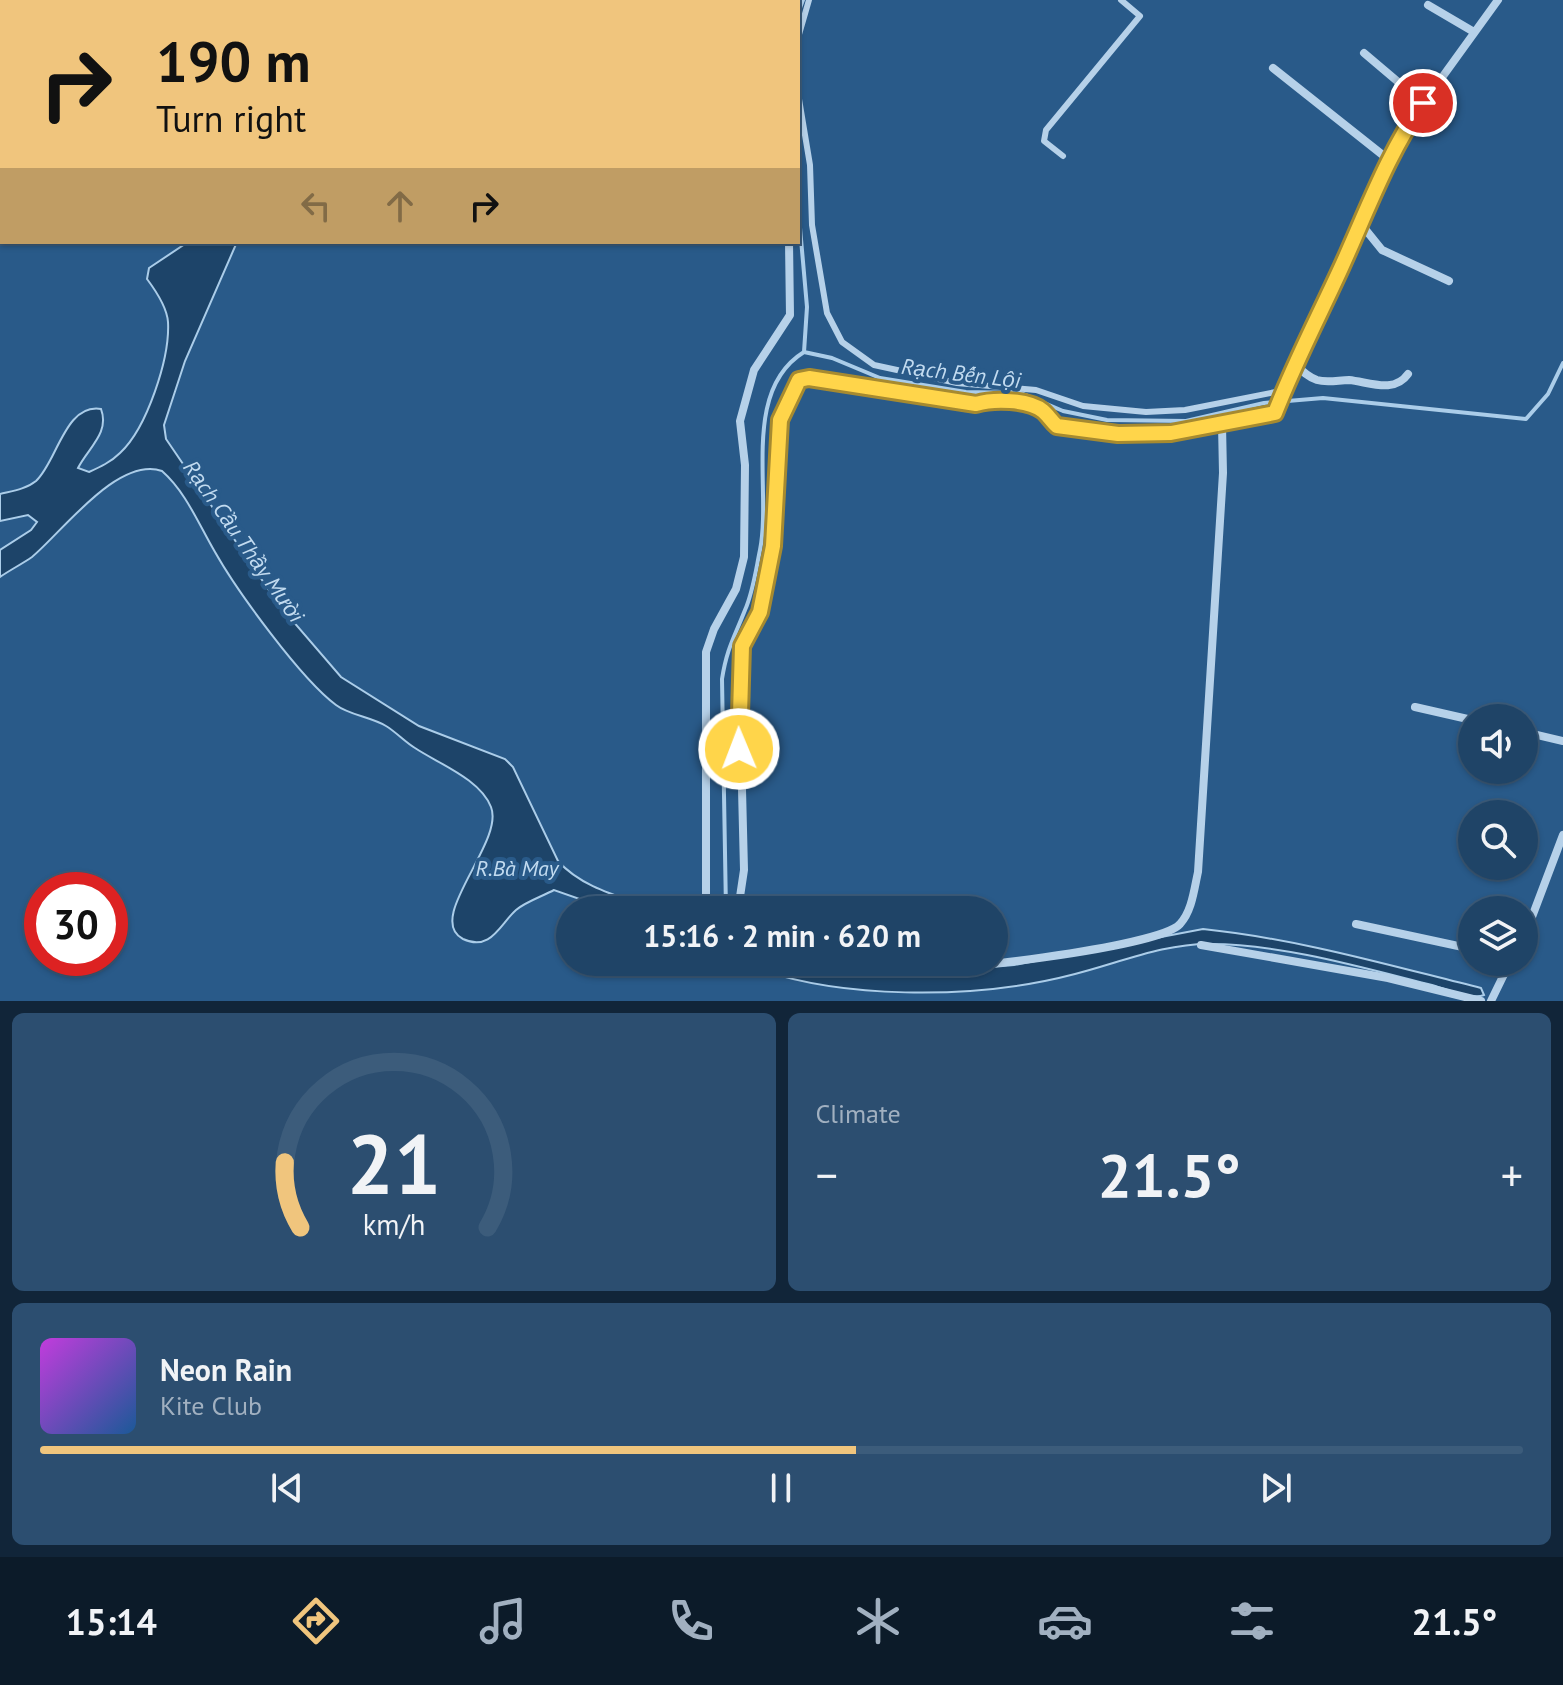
<!DOCTYPE html>
<html lang="en">
<head>
<meta charset="utf-8">
<style>
	:root { --surface:#1f4467; --page:#2c4e70; --text:#f1f3f6; --muted:#a1b0c0; --line:#3c5c7b; --accent:#f0c57d }
	body { margin:0; font-family:"PT Sans",sans-serif; background:var(--page); color:var(--text); height:100vh; display:flex; flex-direction:column; font-size:30px; white-space:nowrap }
	* { box-sizing:border-box; margin:0 }
	p { font-size:26px; color:var(--muted) }
	.icon { flex:none; width:44px; height:44px; fill:none; stroke:currentColor; stroke-width:2; stroke-linecap:round; stroke-linejoin:round }
	.map { position:relative; height:1001px; overflow:hidden }
	.details { display:flex; flex-direction:column; gap:12px; padding:12px; background:#112539; flex:1 }
	.details>* { flex:none }
	.hud { position:absolute; left:0px; top:0px; width:800px; height:244px; box-shadow:0 2px 6px #0004,0 0 0 2px var(--line); background:#f0c57d; color:#111; overflow:hidden }
	.tools { position:absolute; left:1458px; top:704px; display:grid; gap:16px }
	.tools a { display:grid; place-items:center; width:80px; height:80px; border-radius:50%; background:var(--surface); box-shadow:0 2px 6px #0004,0 0 0 2px var(--line); font-size:40px }
	.speed { position:absolute; left:24px; top:872px; display:flex; gap:16px; font-size:40px; font-weight:700; text-align:center }
	.speed>* { display:grid; place-content:center; width:104px; height:104px; border-radius:50%; background:var(--surface); box-shadow:0 2px 6px #0004,0 0 0 2px var(--line); line-height:1 }
	.speed .limit { border:12px solid #d22; background:#fff; color:#111 }
	.pin { position:absolute; display:grid; place-items:center; width:68px; height:68px; color:#fff; margin:-34px; border:4px solid #fff; border-radius:50%; box-shadow:0 2px 8px #0007 }
	.me { position:absolute; width:88px; margin:-44px; rotate:359deg; stroke-linejoin:round; filter:drop-shadow(0 0 6px #0008) }
	.turn { display:flex; align-items:center; gap:28px; height:168px; padding:0 24px; font-size:36px }
	.turn .icon { width:104px; height:104px; stroke-width:2.5 }
	.turn b { display:block; font-size:56px; line-height:68px }
	.lanes { display:flex; align-items:center; height:76px; padding:0 24px; background:#0003; justify-content:center; gap:40px; direction:ltr }
	.lanes .off { opacity:.35 }
	.big { font-size:60px; font-weight:700; line-height:1.1 }
	.details .widget { flex:1; display:flex; flex-direction:column; justify-content:center; gap:12px; min-width:0; padding:0 28px; border-radius:12px; background:var(--page) }
	.details .dial { align-items:center; gap:0 }
	.dial svg { height:208px; overflow:visible; fill:none; stroke:var(--line); stroke-width:7; stroke-linecap:round; text-anchor:middle }
	.dial text { fill:var(--text); stroke:none }
	.song { display:flex; align-items:center; gap:24px }
	.cover { width:96px; height:96px; border-radius:12px; background:linear-gradient(135deg,hsl(290 70% 55%),hsl(210 70% 35%)) }
	.played { height:8px; border-radius:4px; background:linear-gradient(90deg,var(--accent) 55%,var(--line) 55%) }
	.keys { display:flex; justify-content:space-around; direction:ltr }
	.heat { display:flex; justify-content:space-between; align-items:center; font-size:44px; direction:ltr }
	.details .tiles { flex:1; display:grid; gap:12px; grid-template-columns:1fr 1fr }
	.widget:last-child { grid-column:span 2 }
	.trip { position:absolute; left:556px; top:896px; width:452px; height:80px; border-radius:40px; background:var(--surface); box-shadow:0 2px 6px #0004,0 0 0 2px var(--line); font-weight:700; line-height:80px; text-align:center }
	.dock { display:flex; height:128px; justify-content:space-around; align-items:center; background:#0c1b29; color:var(--muted) }
	.dock .icon { width:56px; height:56px }
	.dock .on { color:var(--accent) }
	.dock b { font-size:36px; color:var(--text) }
	.map>svg:first-child { display:block }
</style>
</head>
<body>
<div class="map">
<svg width="1563" height="1001" viewBox="0 0 1563 1001">
	<rect width="100%" height="100%" fill="#295a89"/>
	<path fill="#1d4469" stroke="#abcde9" stroke-width="2" d="M188 242H237L185 361 164 425 166 439 279 605 341 677 419 726 505 759 513 767 558 861C583 889 623 897 657 910H611L554 890C543 896 525 902 516 910 500 924 491 952 463 939 424 919 505 842 491 807 480 779 439 764 415 748 405 742 396 732 386 726 371 717 349 715 336 705 301 679 237 591 215 552 199 525 186 492 162 471 118 456 63 531 32 557 22 564 10 570 0 577V550L31 530 37 522 28 515 0 521V494C12 491 26 489 36 481 57 462 65 403 101 409 110 433 88 448 78 468L89 472C100 467 111 462 120 453 147 428 170 358 168 322 167 307 156 291 147 279L149 268Z
		M1203 929C1299 939 1388 965 1481 988L1484 995C1472 1000 1446 989 1432 985 1364 968 1281 944 1211 944 1165 943 1119 963 1075 974 976 1000 833 1001 740 962H785L839 973 871 975 947 971 1014 965Z"/>
	<g fill="none" stroke-linecap="round" stroke-linejoin="round">
		<path stroke="#abcde9" stroke-width="4" d="M798 13 803 0
			M798 205 807 307 804 352
			M726 910 722 679C727 648 734 638 745 610 753 592 756 569 760 550 772 489 741 391 804 352L832 358 880 378 966 392 1021 393 1063 411 1107 420 1186 421 1264 403 1323 398 1526 419 1548 394 1563 363"/>
		<path stroke="#b6d1e9" stroke-width="6" d="M650 2V0
			M798 38 809 0
			M798 61 799 99 810 165 812 225 827 313 842 342 874 365 957 383 1036 390 1083 406 1146 412 1185 410 1281 391
			M1063 156 1044 141 1046 130 1140 16 1121 0"/>
		<path stroke="#b6d1e9" stroke-width="8" d="M795 2 796 0
			M1428 5 1474 32
			M0 24 2 29
			M1364 53 1423 103
			M0 64 2 63
			M1273 68 1389 160
			M1361 224 1382 250 1449 281
			M1296 365C1302 371 1308 377 1317 380 1327 383 1339 380 1349 380 1369 382 1394 394 1408 374
			M1415 707 1472 720
			M1524 732 1563 741
			M706 910V652L714 629 736 589 744 557 745 465 740 421 754 370 790 315 789 242
			M738 910 744 870 739 668 742 646 760 612 773 546 780 420 795 385 809 378 976 404C993 399 1028 399 1043 411 1049 415 1051 421 1057 426L1118 434 1171 433 1275 413 1281 391 1317 321 1399 137 1498 0
			M1356 924 1472 949
			M1524 938 1563 835
			M1201 945 1388 978 1481 1001
			M841 962C858 967 878 970 896 971 934 973 1159 948 1180 924 1192 911 1194 890 1198 872L1223 473 1222 425
			M1491 1001 1510 962"/>
	</g>
	<g fill="none" stroke-linecap="round" stroke-linejoin="round">
		<defs>
			<path id="route" d="M739 749 742 646 760 612 773 546 780 420 799 380 809 378 976 404C993 399 1028 399 1043 411 1048 415 1051 421 1057 426L1118 434 1171 433 1275 413C1294 364 1319 316 1341 268 1367 211 1388 153 1423 103"/>
		</defs>
		<use href="#route" stroke="#a68a30" stroke-width="20"/>
		<use href="#route" stroke="#ffd54a" stroke-width="14"/>
	</g>
	<g text-anchor="middle" dominant-baseline="central" stroke-width="8" stroke-linejoin="round" paint-order="stroke">
		<g font-size="22" font-style="italic" fill="#c2dbf0" stroke="#295a89">
			<text transform="translate(961 373) rotate(7)">Rạch Bến Lội</text>
			<text transform="translate(244 541) rotate(55)">Rạch Cầu Thầy Mười</text>
			<text x="517" y="868">R.Bà May</text>
		</g>
	</g>
</svg>
<div class="tools">
<a><svg class="icon" aria-label="sound" viewBox="0 0 24 24"><path d="M4 9h4l5-4v14l-5-4H4zM17 9q2 3 0 6"/></svg></a>
<a><svg class="icon" aria-label="search" viewBox="0 0 24 24"><circle cx="10" cy="10" r="6"/><path d="M15 15l6 6"/></svg></a>
<a><svg class="icon" aria-label="layers" viewBox="0 0 24 24"><path d="M12 4l9 5-9 5-9-5zM3 14l9 5 9-5"/></svg></a>
</div>
<div class="speed"><div class="limit">30</div></div>
<div class="pin" style="left:1423px;top:103px;background:#d93025"><svg class="icon" aria-label="arrive" viewBox="0 0 24 24"><path d="M6 21V4h12l-3 4 3 4H6"/></svg></div>
<svg class="me" style="left:739px;top:749px" viewBox="-20 -20 40 40"><circle r="17" fill="#ffd54a" stroke="#fff" stroke-width="3"/><path d="M0-11L8 9 0 5-8 9z" fill="#fff"/></svg>
<div class="trip">15:16 · 2 min · 620 m</div>
<div class="hud">
<div class="turn"><svg class="icon" aria-label="right" viewBox="0 0 24 24"><path d="M7 20v-9h11M14 6l5 5-5 5"/></svg><div><b>190 m</b>Turn right</div></div>
<div class="lanes"><svg class="icon off" aria-label="left" viewBox="0 0 24 24"><path d="M17 20v-9H6M10 6l-5 5 5 5"/></svg><svg class="icon off" aria-label="ahead" viewBox="0 0 24 24"><path d="M12 20V5M6 11l6-6 6 6"/></svg><svg class="icon" aria-label="right" viewBox="0 0 24 24"><path d="M7 20v-9h11M14 6l5 5-5 5"/></svg></div>
</div>
</div>
<section class="details">
<div class="tiles">
<div class="widget dial"><svg viewBox="0 0 100 80">
<path d="M14 69A42 42 0 1 1 86 69"/>
<path d="M14 69A42 42 0 0 1 8 44" stroke="#f0c57d"/>
<text x="50" y="56" font-size="32" font-weight="700">21</text>
<text x="50" y="72" font-size="11">km/h</text>
</svg></div>
<div class="widget"><p>Climate</p>
<div class="heat"><a>−</a><b class="big">21.5°</b><a>+</a></div>
</div>
<div class="widget">
<div class="song"><i class="cover"></i><div><b>Neon Rain</b><p>Kite Club</p></div></div>
<div class="played"></div>
<div class="keys"><svg class="icon" aria-label="previous" viewBox="0 0 24 24"><path d="M18 5L8 12l10 7zM5 5v14"/></svg><svg class="icon" aria-label="pause" viewBox="0 0 24 24"><path d="M8 5v14M16 5v14"/></svg><svg class="icon" aria-label="next" viewBox="0 0 24 24"><path d="M6 5l10 7-10 7zM19 5v14"/></svg></div>
</div>
</div>
</section>
<nav class="dock">
<b>15:14</b>
<svg class="icon on" aria-label="directions" viewBox="0 0 24 24"><path d="M12 3l9 9-9 9-9-9zM9 14v-3h6M13 9l2 2-2 2"/></svg>
<svg class="icon" aria-label="music" viewBox="0 0 24 24"><path d="M9 18V5l10-2v13"/><circle cx="6" cy="18" r="3"/><circle cx="16" cy="16" r="3"/></svg>
<svg class="icon" aria-label="phone" viewBox="0 0 24 24"><path d="M5 4h4l2 5-3 2q2 4 5 5l2-3 5 2v4C11 20 4 13 5 4z"/></svg>
<svg class="icon" aria-label="climate" viewBox="0 0 24 24"><path d="M12 3v18M4 7l16 10M4 17L20 7"/></svg>
<svg class="icon" aria-label="car" viewBox="0 0 24 24"><path d="M5 17H2v-5l4-1 3-4h7l3 4 3 1v5h-3M9 17h6M6 11h13"/><circle cx="7" cy="17" r="2"/><circle cx="17" cy="17" r="2"/></svg>
<svg class="icon" aria-label="filters" viewBox="0 0 24 24"><path d="M4 7h16M4 17h16"/><circle cx="9" cy="7" r="2"/><circle cx="15" cy="17" r="2"/></svg>
<b>21.5°</b>
</nav>
</body>
</html>
